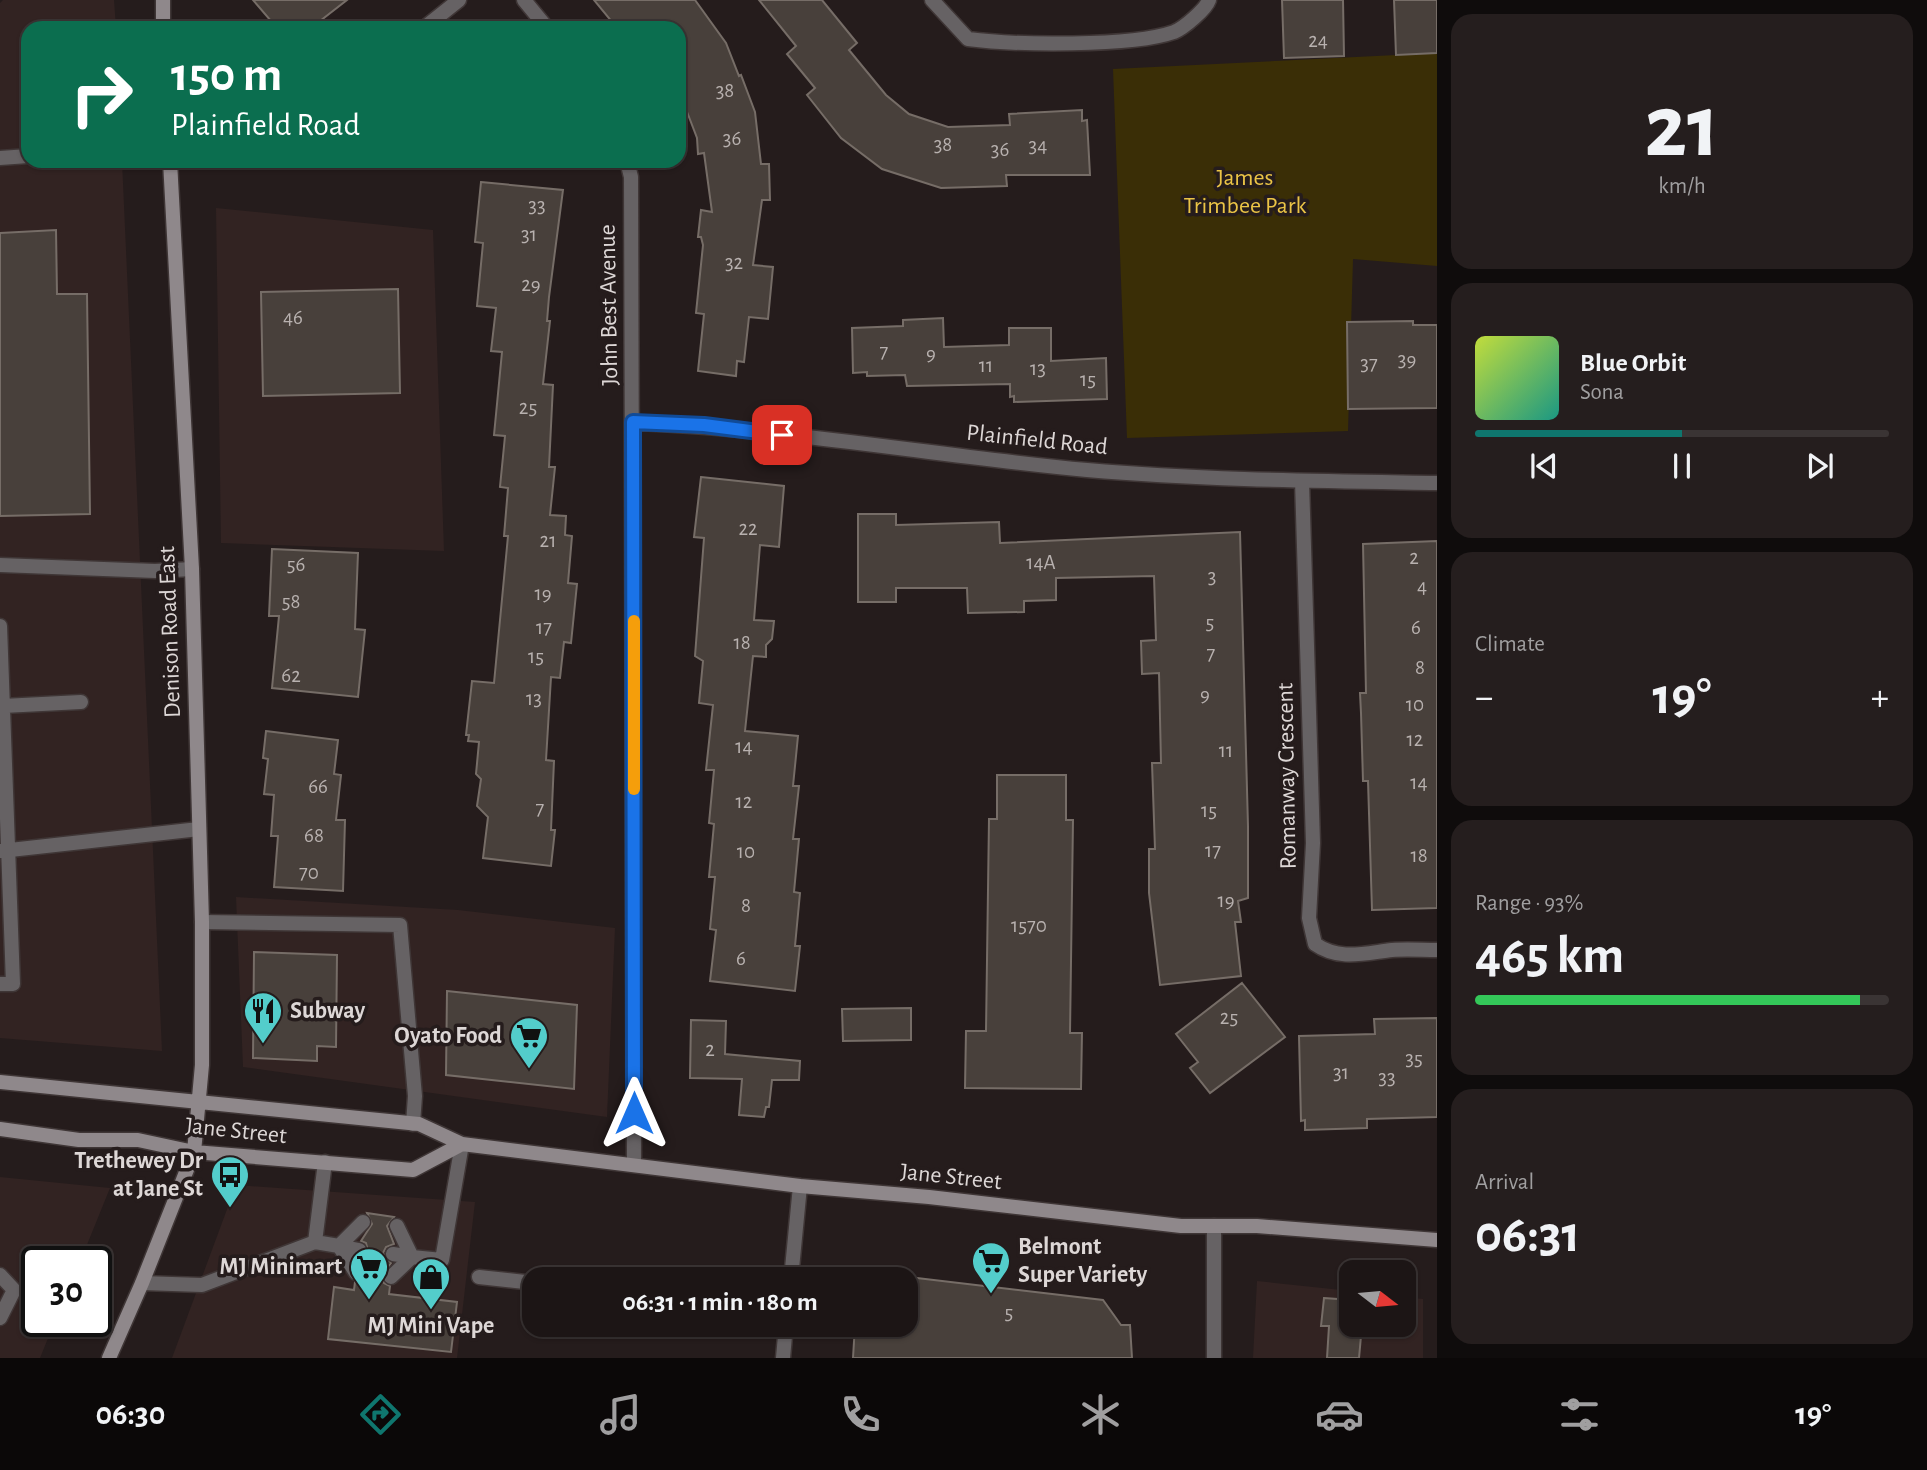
<!DOCTYPE html>
<html lang="en">
<head>
<meta charset="utf-8">
<style>
	:root { --surface:#1c1515; --page:#251e1e; --text:#f1f3f6; --muted:#a09fa0; --line:#3a3434; --accent:#0f766e }
	body { margin:0; font-family:"Alegreya Sans",sans-serif; background:var(--page); color:var(--text); height:100vh; display:flex; flex-direction:column; font-size:26px; white-space:nowrap }
	* { box-sizing:border-box; margin:0 }
	p { font-size:23px; color:var(--muted) }
	.icon { flex:none; width:38px; height:38px; fill:none; stroke:currentColor; stroke-width:2; stroke-linecap:round; stroke-linejoin:round }
	.map { position:relative; flex:1; overflow:hidden }
	.panel { display:flex; flex-direction:column; gap:14px; padding:14px; background:#0f0c0c; width:490px }
	.panel>* { flex:none }
	.top-card { position:absolute; left:21px; top:21px; width:665px; height:147px; border-radius:21px; box-shadow:0 2px 5px #0004,0 0 0 2px var(--line); background:#0b6e4f; color:#fff; overflow:hidden }
	.needle { width:46px; rotate:106deg }
	.fabs { position:absolute; left:1339px; top:1260px; display:grid; gap:14px }
	.fabs a { display:grid; place-items:center; width:77px; height:77px; border-radius:14px; background:var(--surface); box-shadow:0 2px 5px #0004,0 0 0 2px var(--line); font-size:35px }
	.speed { position:absolute; left:21px; top:1246px; display:flex; gap:14px; font-size:35px; font-weight:700; text-align:center }
	.speed>* { display:grid; place-content:center; width:91px; height:91px; border-radius:50%; background:var(--surface); box-shadow:0 2px 5px #0004,0 0 0 2px var(--line); line-height:1 }
	.speed .limit { border:4px solid #111; border-radius:10px; background:#fff; color:#111 }
	.pin { position:absolute; display:grid; place-items:center; width:60px; height:60px; color:#fff; margin:-30px; border-radius:14px; box-shadow:0 4px 10px #0006 }
	.me { position:absolute; width:77px; margin:-38px; rotate:0deg; stroke-linejoin:round; filter:drop-shadow(0 0 5px #0008) }
	.turn { display:flex; align-items:center; gap:24px; height:147px; padding:0 35px; font-size:32px }
	.turn .icon { width:91px; height:91px; stroke-width:2.5 }
	.turn b { display:block; font-size:49px; line-height:60px }
	.big { font-size:52px; font-weight:700; line-height:1.1 }
	.panel .widget { flex:1; display:flex; flex-direction:column; justify-content:center; gap:10px; min-width:0; padding:0 24px; border-radius:21px; background:var(--page) }
	.panel .dial { align-items:center; gap:0 }
	.dial b { font-size:91px; line-height:1 }
	.song { display:flex; align-items:center; gap:21px }
	.cover { width:84px; height:84px; border-radius:10px; background:linear-gradient(135deg,hsl(70 70% 55%),hsl(170 70% 35%)) }
	.played { height:7px; border-radius:4px; background:linear-gradient(90deg,var(--accent) 50%,var(--line) 50%) }
	.keys { display:flex; justify-content:space-around; direction:ltr }
	.heat { display:flex; justify-content:space-between; align-items:center; font-size:38px; direction:ltr }
	.charge { height:10px; border-radius:5px; background:linear-gradient(90deg,#34c759 93%,var(--line) 0) }
	.trip { position:absolute; left:522px; top:1267px; width:396px; height:70px; border-radius:21px; background:var(--surface); box-shadow:0 2px 5px #0004,0 0 0 2px var(--line); font-weight:700; line-height:70px; text-align:center }
	.menu { display:flex; height:112px; justify-content:space-around; align-items:center; background:#0b0808; color:var(--muted) }
	.menu .icon { width:49px; height:49px }
	.menu .selected { color:var(--accent) }
	.menu b { font-size:32px; color:var(--text) }
	main { display:flex; flex:1; min-height:0 }
	.map>svg:first-child { display:block }
</style>
</head>
<body>
<main>
<div class="map">
<svg width="1437" height="1358" viewBox="0 0 1437 1358">
	<rect width="100%" height="100%" fill="#251c1c"/>
	<path fill="#322322" d="M3 0H114L116 28H28V161H122L162 1051 0 1038V3Z
		M216 208 433 230 444 551 221 543Z
		M236 897 458 910 615 928 607 1117 243 1067Z
		M0 1177 110 1188 80 1262H37V1321H55L40 1358H0Z
		M236 1185 475 1202 457 1358H172Z
		M1257 1281 1351 1291V1325H1404V1297L1423 1299V1358H1253Z"/>
	<path fill="#3a2e06" d="M1437 53V266L1353 259 1348 431 1127 438 1113 69Z"/>
	<path fill="#48403b" stroke="#766d67" stroke-width="2" d="M253 0H347L311 28H277Z
		M594 0H695L726 43 739 76 741 75 755 112 761 164H769L770 200H762L753 265 773 267 768 319 749 317 744 362 737 361 736 376 698 371 704 314 696 313 703 245 701 237H698L701 210 712 212 704 153 698 154 697 138 684 104 679 106V28H617Z
		M759 0H822L857 43 849 50 886 95 909 114 948 127 1010 125 1009 114 1082 110V121L1087 120 1090 175H1006L1007 186 941 188 882 169 841 138 807 95 815 88 787 54 796 46Z
		M1282 0H1343L1344 56 1284 58Z
		M1394 0H1437V53L1396 55Z
		M481 182 563 190 549 297 547 321H550L543 384 553 385 549 467H555L550 515 566 516 565 535 572 536 568 583 577 584 571 643 564 642 560 678 551 677 546 760 554 761 551 830H555L551 866 483 858 488 817 477 806 481 779 476 774 479 742 468 741 469 735H466L472 681 494 683 508 536H504L508 488 500 487 505 436 494 435 502 352 491 351 496 308 477 306 483 243 475 242Z
		M56 230 57 294H87L90 514 0 516V233Z
		M398 289 400 393 263 396 261 292Z
		M943 318 944 347 1009 345V328H1051V361L1106 358 1107 399 1014 402V396L1010 397V384L907 386 905 375 867 376V372L853 373 852 328 903 326V320Z
		M1413 321V325H1437V408L1348 409 1347 322Z
		M701 477 784 486 779 547 760 545 754 620 774 621 772 639 766 645V657L753 656 745 731 798 736 793 786H799L793 839H799L794 892 800 893 795 946H800L795 991 710 981 716 930 710 929 715 877H709L714 824 709 823 714 770H706L713 705 699 703 703 661 695 656 704 538 694 537Z
		M858 514H896V525L999 522 1000 543 1240 532 1248 826V898L1238 901 1241 922H1235L1241 976 1160 985 1149 893V849H1155L1152 763H1161L1159 673 1142 674 1141 641 1156 640 1154 576 1056 578V600L1024 601V612L968 613 967 588H896V602H858Z
		M1437 541V908L1372 910 1368 781H1363L1361 713 1360 693H1366L1363 544Z
		M272 549 358 553 355 629 365 630 358 697 272 688 279 616H269Z
		M266 731 338 740 334 774 341 775 336 820H345L343 891 274 887 278 836H271L274 795 264 794 268 759 263 758Z
		M997 775H1066V820H1073L1070 1033H1082L1081 1089 965 1088 966 1031H986L989 819H997Z
		M254 952 337 955 336 1047 317 1046V1061L253 1058Z
		M1242 983 1285 1037 1210 1093 1190 1068 1198 1062 1176 1034Z
		M447 991 577 1005 574 1089 446 1075Z
		M911 1008V1040L843 1041 842 1009Z
		M1437 1018V1117L1367 1119V1128L1305 1130V1120L1301 1121 1299 1036 1375 1034 1374 1019Z
		M691 1020 726 1021 725 1054 800 1061 799 1080H772L769 1107H766L764 1117 739 1115 742 1079 690 1078Z
		M367 1213 394 1217 387 1226 394 1244 386 1247 383 1253 391 1263 382 1275 384 1283 390 1286 389 1294 457 1302 451 1352 328 1339 334 1287 354 1290 355 1282 365 1277 359 1259 366 1257 368 1251 366 1243 361 1241 372 1224Z
		M858 1271 1103 1300 1121 1325H1130L1132 1358H853L855 1325H905V1279H857Z
		M1324 1298 1351 1300V1325H1362L1359 1358H1327L1329 1326H1321Z"/>
	<g fill="none" stroke-linecap="round" stroke-linejoin="round">
		<defs>
			<path id="lane" d="M0 158 28 156
				M0 565 155 571 192 569
				M0 626 13 984H0
				M3 706 81 702
				M1 851 199 829
				M202 922 400 925 415 1096 413 1124
				M397 1226 412 1257 442 1260 462 1144
				M315 1242 325 1162
				M339 1246 356 1273
				M339 1246 359 1250
				M393 1254 412 1257
				M0 1275 14 1290 0 1318
				M391 1277 412 1257
				M479 1277 534 1283
				M791 1279 800 1186
				M142 1283 202 1285 315 1242 339 1246 363 1222
				M783 1358 786 1325"/>
			<path id="street" d="M524 0 547 28
				M932 0 968 39C1014 45 1131 47 1174 32 1184 28 1206 9 1209 0
				M424 28 459 0
				M627 161 631 177 634 1164
				M633 423C785 428 935 456 1087 470 1203 480 1320 481 1437 483
				M1302 481 1313 843 1309 918 1315 944C1339 961 1365 953 1392 950 1407 949 1422 950 1437 950
				M1214 1226V1358"/>
			<path id="secondary" d="M163 28V0
				M0 1082 419 1124 462 1144 800 1186 929 1197 1181 1226H1257L1437 1240
				M0 1129 79 1140H138L194 1152 413 1170 462 1144
				M109 1358 142 1283 194 1152 202 1065V922L192 569 170 161"/>
		</defs>
		<use href="#lane" stroke="#3f3636" stroke-width="17"/>
		<use href="#street" stroke="#3f3636" stroke-width="17"/>
		<use href="#secondary" stroke="#3f3636" stroke-width="17"/>
		<use href="#lane" stroke="#666264" stroke-width="14"/>
		<use href="#street" stroke="#666264" stroke-width="14"/>
		<use href="#secondary" stroke="#8f888b" stroke-width="14"/>
	</g>
	<g fill="none" stroke-linecap="round" stroke-linejoin="round">
		<defs>
			<path id="route" d="M634 1113 633 422 704 425 782 435"/>
		</defs>
		<use href="#route" stroke="#114b97" stroke-width="18"/>
		<use href="#route" stroke="#1a73e8" stroke-width="12"/>
		<path stroke="#f59e0b" stroke-width="12" d="M634 621V789"/>
	</g>
	<defs>
		<symbol id="restaurant-pin" viewBox="-11 -11 22 30"><path d="M0 17L-7.5 6A9.5 9.5 0 1 1 7.5 6Z" fill="#53cdcb" stroke="#251c1c"/><path d="M-5-6h1v4h1v-4h1v4h1v-4h1v5L-1.5 .5V6h-2V.5L-5-1ZM5-6V6H3V1.5H1.5Q1.5-4 5-6Z" fill="#111"/></symbol>
		<symbol id="supermarket-pin" viewBox="-11 -11 22 30"><path d="M0 17L-7.5 6A9.5 9.5 0 1 1 7.5 6Z" fill="#53cdcb" stroke="#251c1c"/><path d="M-6-5.5h2.5l.6 2H6L4.5 2H-2.5L-4.4-4H-6ZM-1.5 3.2a1.3 1.3 0 1 0 .1 0ZM3 3.2a1.3 1.3 0 1 0 .1 0Z" fill="#111"/></symbol>
		<symbol id="bus-pin" viewBox="-11 -11 22 30"><path d="M0 17L-7.5 6A9.5 9.5 0 1 1 7.5 6Z" fill="#53cdcb" stroke="#251c1c"/><path d="M-5-6H5V4H4V6H2V4H-2V6H-4V4H-5ZM-3.5-4V0h7V-4ZM-3.5 1.2v1.5H-2V1.2ZM2 1.2v1.5H3.5V1.2Z" fill="#111"/></symbol>
		<symbol id="shop-pin" viewBox="-11 -11 22 30"><path d="M0 17L-7.5 6A9.5 9.5 0 1 1 7.5 6Z" fill="#53cdcb" stroke="#251c1c"/><path d="M-5-2.5h2.3a2.7 3.5 0 0 1 5.4 0H5L5.5 6h-11ZM-1.5-2.5h3a1.5 2.3 0 0 0-3 0Z" fill="#111"/></symbol>
	</defs>
	<g fill-rule="evenodd">
		<use href="#restaurant-pin" x="241" y="989" width="44" height="60"/>
		<use href="#supermarket-pin" x="507" y="1014" width="44" height="60"/>
		<use href="#bus-pin" x="208" y="1153" width="44" height="60"/>
		<use href="#supermarket-pin" x="969" y="1239" width="44" height="60"/>
		<use href="#supermarket-pin" x="347" y="1245" width="44" height="60"/>
		<use href="#shop-pin" x="409" y="1255" width="44" height="60"/>
	</g>
	<g text-anchor="middle" dominant-baseline="central" stroke-width="7" stroke-linejoin="round" paint-order="stroke">
		<g font-size="21" fill="#b8b1af">
			<text x="1318" y="40">24</text>
			<text x="725" y="90">38</text>
			<text x="732" y="138">36</text>
			<text x="943" y="144">38</text>
			<text x="1038" y="145">34</text>
			<text x="1000" y="149">36</text>
			<text x="537" y="205">33</text>
			<text x="529" y="234">31</text>
			<text x="734" y="262">32</text>
			<text x="531" y="284">29</text>
			<text x="293" y="317">46</text>
			<text x="884" y="351">7</text>
			<text x="931" y="353">9</text>
			<text x="1407" y="359">39</text>
			<text x="1369" y="363">37</text>
			<text x="986" y="365">11</text>
			<text x="1038" y="368">13</text>
			<text x="1088" y="379">15</text>
			<text x="528" y="407">25</text>
			<text x="748" y="528">22</text>
			<text x="548" y="540">21</text>
			<text x="1414" y="557">2</text>
			<text x="1041" y="562">14A</text>
			<text x="296" y="564">56</text>
			<text x="1212" y="576">3</text>
			<text x="1422" y="586">4</text>
			<text x="543" y="593">19</text>
			<text x="291" y="601">58</text>
			<text x="1210" y="622">5</text>
			<text x="544" y="627">17</text>
			<text x="1416" y="627">6</text>
			<text x="742" y="642">18</text>
			<text x="1211" y="653">7</text>
			<text x="536" y="656">15</text>
			<text x="1420" y="667">8</text>
			<text x="291" y="675">62</text>
			<text x="1205" y="694">9</text>
			<text x="534" y="698">13</text>
			<text x="1415" y="704">10</text>
			<text x="1415" y="739">12</text>
			<text x="744" y="746">14</text>
			<text x="1226" y="750">11</text>
			<text x="1419" y="782">14</text>
			<text x="318" y="786">66</text>
			<text x="744" y="801">12</text>
			<text x="540" y="808">7</text>
			<text x="1209" y="810">15</text>
			<text x="314" y="835">68</text>
			<text x="1213" y="850">17</text>
			<text x="746" y="851">10</text>
			<text x="1419" y="855">18</text>
			<text x="309" y="872">70</text>
			<text x="1226" y="900">19</text>
			<text x="746" y="905">8</text>
			<text x="1029" y="925">1570</text>
			<text x="741" y="958">6</text>
			<text x="1229" y="1017">25</text>
			<text x="710" y="1049">2</text>
			<text x="1414" y="1058">35</text>
			<text x="1341" y="1072">31</text>
			<text x="1387" y="1077">33</text>
			<text x="1009" y="1312">5</text>
		</g>
		<g font-size="24" fill="#ebc446" stroke="#251c1c">
			<text x="1245" y="178">James<tspan x="1245" dy="28">Trimbee Park</tspan></text>
		</g>
		<g font-size="24" fill="#ddd7d6" stroke="#251c1c">
			<text transform="translate(609 305) rotate(-91)">John Best Avenue</text>
			<text transform="translate(1037 440) rotate(6)">Plainfield Road</text>
			<text transform="translate(170 632) rotate(-92)">Denison Road East</text>
			<text transform="translate(1287 776) rotate(-91)">Romanway Crescent</text>
			<text transform="translate(236 1131) rotate(6)">Jane Street</text>
			<text transform="translate(951 1177) rotate(6)">Jane Street</text>
		</g>
		<g font-size="24" font-weight="bold" fill="#ddd7d6" stroke="#251c1c" text-anchor="end">
			<text x="290" y="1011" text-anchor="start">Subway</text>
			<text x="502" y="1036">Oyato Food</text>
			<text x="203" y="1161">Trethewey Dr<tspan x="203" dy="28">at Jane St</tspan></text>
			<text x="1018" y="1247" text-anchor="start">Belmont<tspan x="1018" dy="28">Super Variety</tspan></text>
			<text x="342" y="1267">MJ Minimart</text>
			<text x="431" y="1326" text-anchor="middle">MJ Mini Vape</text>
		</g>
	</g>
</svg>
<div class="fabs">
<a><svg class="needle" viewBox="-14 -14 28 28"><path d="M0-13l5 13h-10z" fill="#e53935"/><path d="M0 13l5-13h-10z" fill="#a09fa0"/></svg></a>
</div>
<div class="speed"><div class="limit">30</div></div>
<div class="pin" style="left:782px;top:435px;background:#d93025"><svg class="icon" aria-label="arrive" viewBox="0 0 24 24"><path d="M6 21V4h12l-3 4 3 4H6"/></svg></div>
<svg class="me" style="left:634px;top:1113px" viewBox="-20 -20 40 40"><path d="M0-17L14 15 0 8-14 15z" fill="#1a73e8" stroke="#fff" stroke-width="4"/></svg>
<div class="trip">06:31 · 1 min · 180 m</div>
<div class="top-card">
<div class="turn"><svg class="icon" aria-label="right" viewBox="0 0 24 24"><path d="M7 20v-9h11M14 6l5 5-5 5"/></svg><div><b>150 m</b>Plainfield Road</div></div>
</div>
</div>
<section class="panel">
<div class="widget dial"><b>21</b><p>km/h</p></div>
<div class="widget">
<div class="song"><i class="cover"></i><div><b>Blue Orbit</b><p>Sona</p></div></div>
<div class="played"></div>
<div class="keys"><svg class="icon" aria-label="previous" viewBox="0 0 24 24"><path d="M18 5L8 12l10 7zM5 5v14"/></svg><svg class="icon" aria-label="pause" viewBox="0 0 24 24"><path d="M8 5v14M16 5v14"/></svg><svg class="icon" aria-label="next" viewBox="0 0 24 24"><path d="M6 5l10 7-10 7zM19 5v14"/></svg></div>
</div>
<div class="widget"><p>Climate</p>
<div class="heat"><a>−</a><b class="big">19°</b><a>+</a></div>
</div>
<div class="widget"><p>Range · 93%</p><b class="big">465 km</b><div class="charge"></div></div>
<div class="widget"><p>Arrival</p><b class="big">06:31</b></div>
</section>
</main>
<nav class="menu">
<b>06:30</b>
<svg class="icon selected" aria-label="directions" viewBox="0 0 24 24"><path d="M12 3l9 9-9 9-9-9zM9 14v-3h6M13 9l2 2-2 2"/></svg>
<svg class="icon" aria-label="music" viewBox="0 0 24 24"><path d="M9 18V5l10-2v13"/><circle cx="6" cy="18" r="3"/><circle cx="16" cy="16" r="3"/></svg>
<svg class="icon" aria-label="phone" viewBox="0 0 24 24"><path d="M5 4h4l2 5-3 2q2 4 5 5l2-3 5 2v4C11 20 4 13 5 4z"/></svg>
<svg class="icon" aria-label="climate" viewBox="0 0 24 24"><path d="M12 3v18M4 7l16 10M4 17L20 7"/></svg>
<svg class="icon" aria-label="car" viewBox="0 0 24 24"><path d="M5 17H2v-5l4-1 3-4h7l3 4 3 1v5h-3M9 17h6M6 11h13"/><circle cx="7" cy="17" r="2"/><circle cx="17" cy="17" r="2"/></svg>
<svg class="icon" aria-label="filters" viewBox="0 0 24 24"><path d="M4 7h16M4 17h16"/><circle cx="9" cy="7" r="2"/><circle cx="15" cy="17" r="2"/></svg>
<b>19°</b>
</nav>
</body>
</html>
